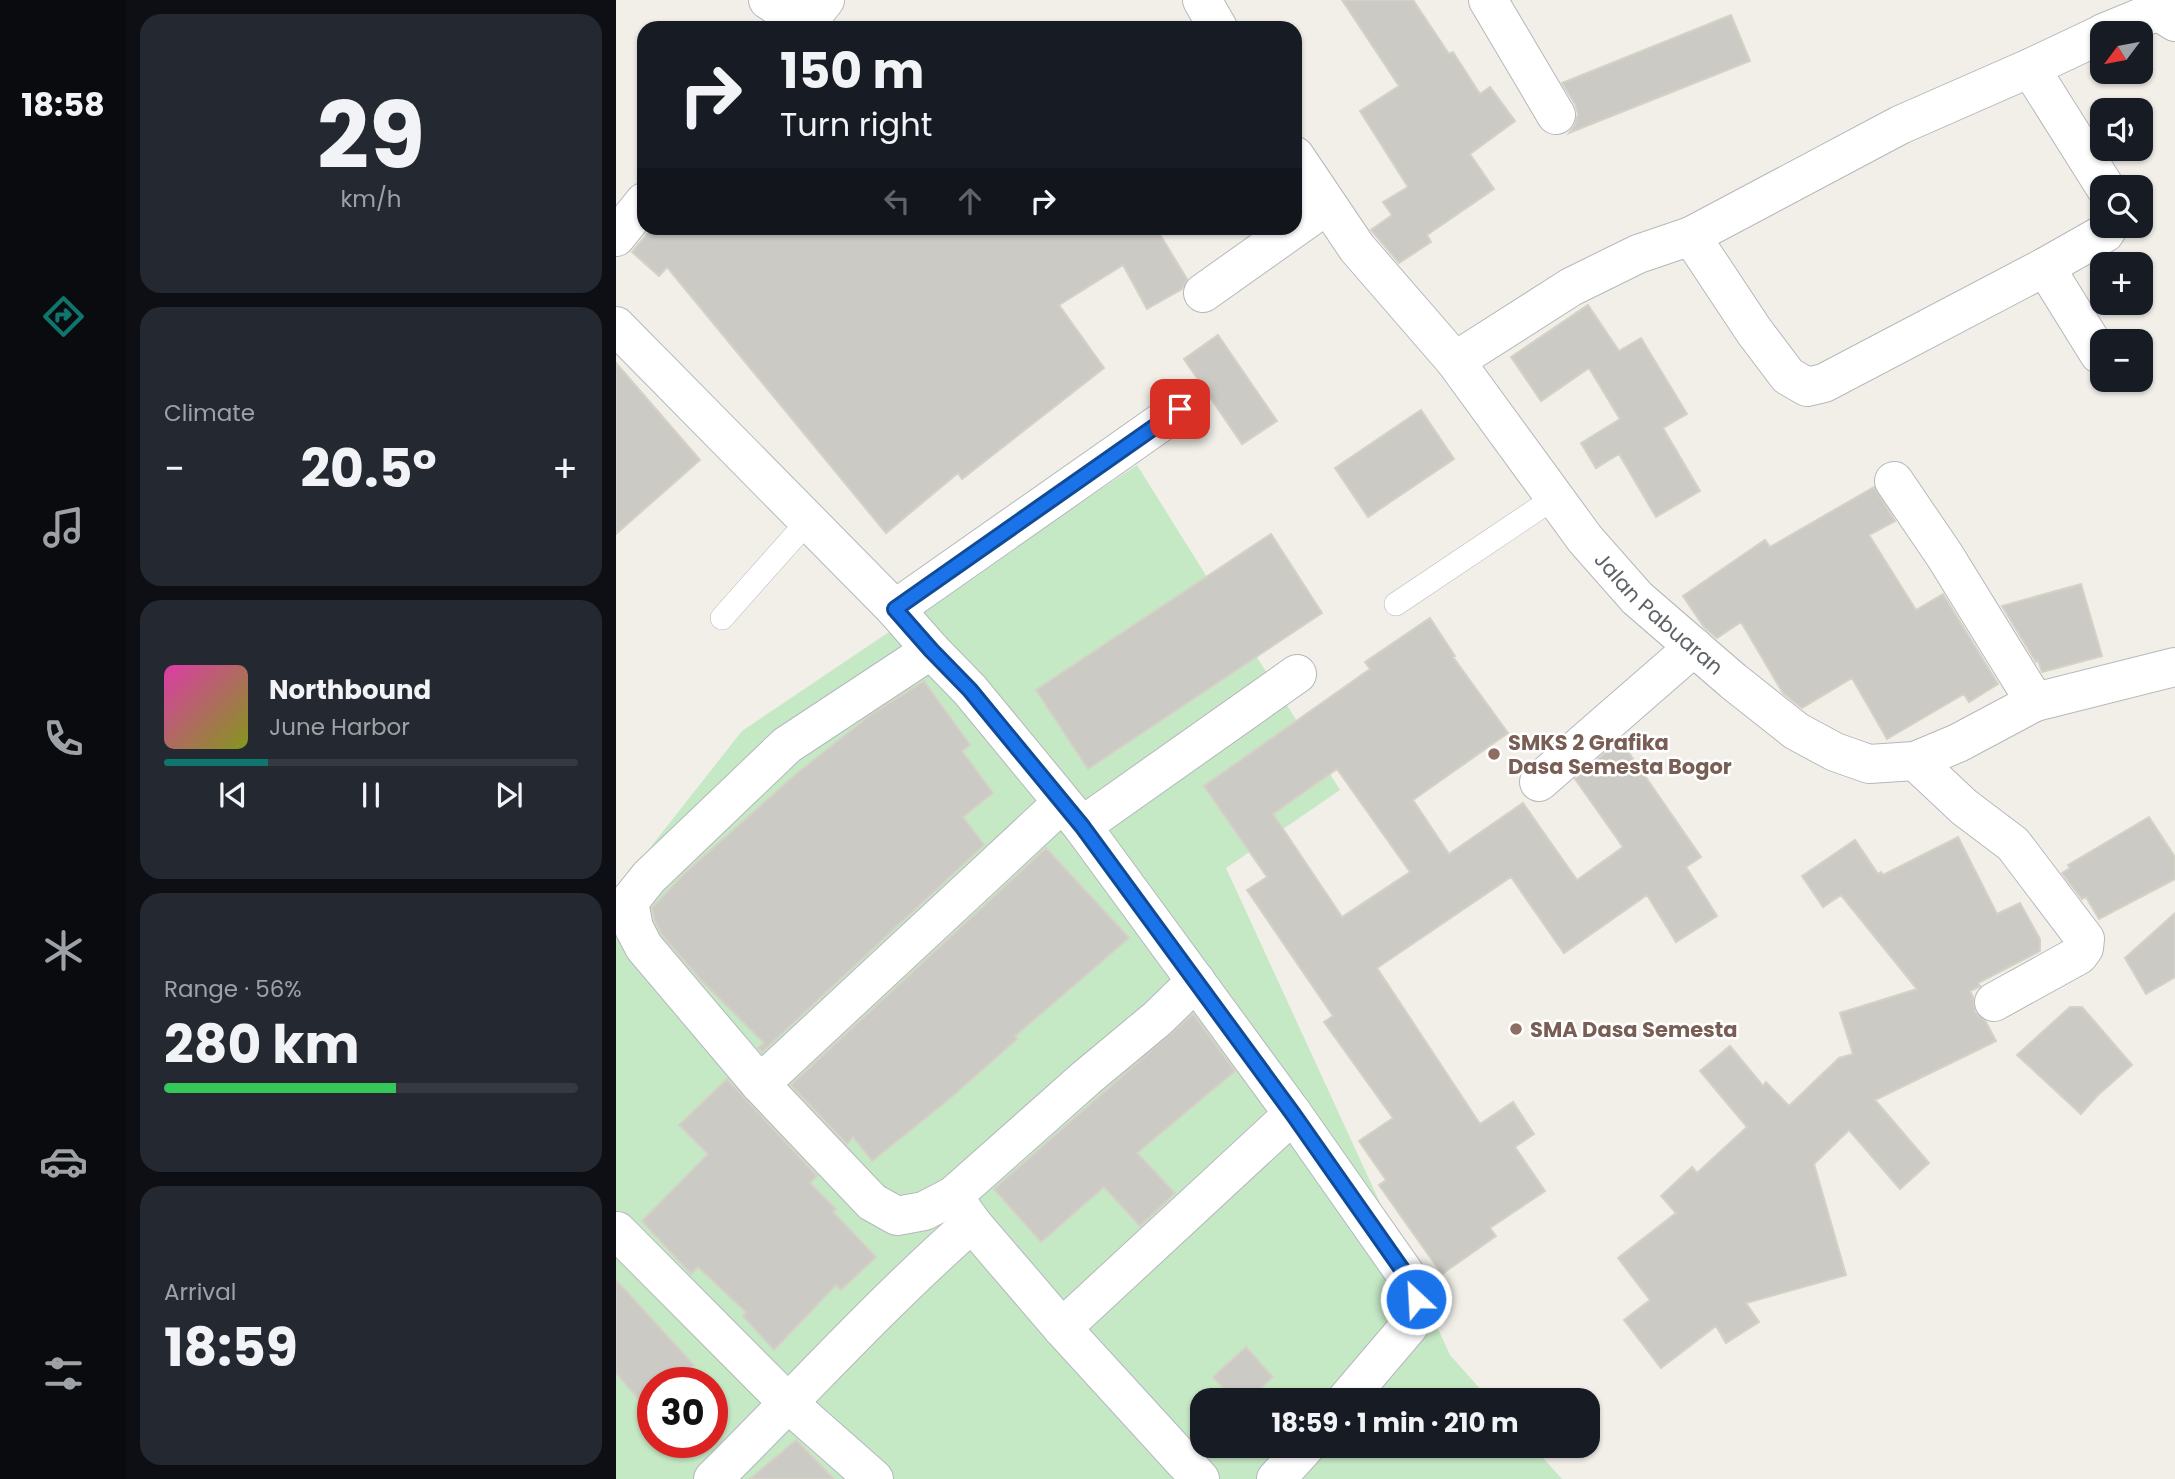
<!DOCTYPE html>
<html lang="en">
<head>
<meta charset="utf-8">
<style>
	:root { --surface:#171b24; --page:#242831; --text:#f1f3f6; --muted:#9ea1a6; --line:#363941; --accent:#0f766e }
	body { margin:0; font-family:Poppins,sans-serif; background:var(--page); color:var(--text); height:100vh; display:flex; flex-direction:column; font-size:26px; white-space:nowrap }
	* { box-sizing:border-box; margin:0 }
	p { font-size:23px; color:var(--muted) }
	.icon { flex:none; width:38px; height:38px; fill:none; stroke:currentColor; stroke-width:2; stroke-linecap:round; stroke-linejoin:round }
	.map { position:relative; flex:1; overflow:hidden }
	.drawer { display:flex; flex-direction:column; gap:14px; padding:14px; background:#0d0f14; width:490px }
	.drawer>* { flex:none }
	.hud { position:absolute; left:21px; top:21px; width:665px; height:214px; border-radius:21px; box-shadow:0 2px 5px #0004; background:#171b24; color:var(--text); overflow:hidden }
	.needle { width:46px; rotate:238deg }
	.controls { position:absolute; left:1474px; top:21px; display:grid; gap:14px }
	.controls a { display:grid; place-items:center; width:63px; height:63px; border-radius:14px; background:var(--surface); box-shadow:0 2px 5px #0004; font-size:35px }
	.speed { position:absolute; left:21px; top:1367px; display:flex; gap:14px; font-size:35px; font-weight:700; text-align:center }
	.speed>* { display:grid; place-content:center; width:91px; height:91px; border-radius:50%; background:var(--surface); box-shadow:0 2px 5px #0004; line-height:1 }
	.speed .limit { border:10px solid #d22; background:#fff; color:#111 }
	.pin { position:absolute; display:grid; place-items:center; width:60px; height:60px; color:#fff; margin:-30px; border-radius:14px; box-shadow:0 4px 10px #0006 }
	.me { position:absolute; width:77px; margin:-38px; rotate:335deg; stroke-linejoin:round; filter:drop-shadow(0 0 5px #0008) }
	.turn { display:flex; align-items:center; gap:24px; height:147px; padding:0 28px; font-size:32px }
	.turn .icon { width:91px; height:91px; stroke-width:2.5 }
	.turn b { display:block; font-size:49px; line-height:60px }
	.lanes { display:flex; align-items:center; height:66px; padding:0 28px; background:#0003; justify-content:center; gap:35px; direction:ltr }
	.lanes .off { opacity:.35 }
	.big { font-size:52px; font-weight:700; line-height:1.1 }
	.drawer .tile { flex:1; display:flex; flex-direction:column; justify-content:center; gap:10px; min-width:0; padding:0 24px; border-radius:21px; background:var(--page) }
	.drawer .dial { align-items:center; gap:0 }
	.dial b { font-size:91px; line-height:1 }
	.song { display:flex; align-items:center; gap:21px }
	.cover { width:84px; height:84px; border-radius:10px; background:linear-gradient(135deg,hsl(320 70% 55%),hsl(70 70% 35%)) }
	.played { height:7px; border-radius:4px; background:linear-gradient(90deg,var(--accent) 25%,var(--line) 25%) }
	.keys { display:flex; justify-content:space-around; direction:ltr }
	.heat { display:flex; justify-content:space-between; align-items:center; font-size:38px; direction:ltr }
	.charge { height:10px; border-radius:5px; background:linear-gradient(90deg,#34c759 56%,var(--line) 0) }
	.trip { position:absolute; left:574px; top:1388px; width:410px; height:70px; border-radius:21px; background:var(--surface); box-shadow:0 2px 5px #0004; font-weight:700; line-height:70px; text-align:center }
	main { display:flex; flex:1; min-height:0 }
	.tab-bar { display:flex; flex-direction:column; width:126px; justify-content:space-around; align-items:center; background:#090b0e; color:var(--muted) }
	.tab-bar .icon { width:49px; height:49px }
	.tab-bar .current { color:var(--accent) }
	.tab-bar b { font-size:32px; color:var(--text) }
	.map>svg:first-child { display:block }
</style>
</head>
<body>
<main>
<nav class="tab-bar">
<b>18:58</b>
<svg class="icon current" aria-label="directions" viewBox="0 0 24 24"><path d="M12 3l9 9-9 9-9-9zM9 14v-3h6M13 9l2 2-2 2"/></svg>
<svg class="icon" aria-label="music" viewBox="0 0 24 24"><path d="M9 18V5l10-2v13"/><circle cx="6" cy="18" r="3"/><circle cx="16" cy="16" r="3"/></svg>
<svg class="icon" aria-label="phone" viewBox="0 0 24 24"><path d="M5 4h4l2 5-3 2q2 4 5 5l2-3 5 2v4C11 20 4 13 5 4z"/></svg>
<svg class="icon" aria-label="climate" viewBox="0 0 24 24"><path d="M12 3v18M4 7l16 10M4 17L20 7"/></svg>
<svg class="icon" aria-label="car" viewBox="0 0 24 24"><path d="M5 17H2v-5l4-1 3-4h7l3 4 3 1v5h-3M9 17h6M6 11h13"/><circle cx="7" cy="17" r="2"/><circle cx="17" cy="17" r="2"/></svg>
<svg class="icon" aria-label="filters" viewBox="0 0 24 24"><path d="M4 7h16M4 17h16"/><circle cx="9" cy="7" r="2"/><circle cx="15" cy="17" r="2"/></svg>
</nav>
<section class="drawer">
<div class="tile dial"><b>29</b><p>km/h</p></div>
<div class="tile"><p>Climate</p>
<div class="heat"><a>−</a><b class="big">20.5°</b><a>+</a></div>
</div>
<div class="tile">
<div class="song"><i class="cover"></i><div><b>Northbound</b><p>June Harbor</p></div></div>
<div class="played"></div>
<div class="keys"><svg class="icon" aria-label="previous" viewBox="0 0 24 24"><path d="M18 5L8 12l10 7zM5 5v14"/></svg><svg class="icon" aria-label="pause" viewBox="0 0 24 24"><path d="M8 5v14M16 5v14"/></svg><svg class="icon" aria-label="next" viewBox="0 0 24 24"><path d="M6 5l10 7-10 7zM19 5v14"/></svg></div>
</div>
<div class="tile"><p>Range · 56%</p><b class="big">280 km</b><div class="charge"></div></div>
<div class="tile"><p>Arrival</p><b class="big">18:59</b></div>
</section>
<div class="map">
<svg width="1559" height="1479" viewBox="0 0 1559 1479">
	<rect width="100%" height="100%" fill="#f1efe8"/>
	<path fill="#c5e8c5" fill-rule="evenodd" d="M521 465 724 790 610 868 834 1355 874 1400H586V1446H916L946 1479H0V891L126 731ZM37 1382H96V1442H37Z"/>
	<path fill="#cccac5" stroke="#d6d1c6" stroke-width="2" fill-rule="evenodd" d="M726 0H797L833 54 837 52 864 94 874 87 899 121 854 154 878 189 811 235 815 242 783 263 755 230 776 215 767 202 792 187 744 111 783 86Z
		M1115 15 1134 61 953 133 959 125 962 114 959 104 946 83Z
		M36 228H540L571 279 566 289 531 309 507 265 443 305 488 368 346 479 342 473 270 533 51 267 43 276 16 252Z
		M972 305 1003 351 1025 338 1071 414 1047 428 1084 491 1040 517 1003 454 980 468 965 443 1004 419 973 368 925 401 895 357Z
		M602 335 661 421 626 444 568 359Z
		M0 363 84 460 0 534Z
		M805 410 838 459 752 517 719 468Z
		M1258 487 1279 521 1253 535 1300 610 1327 594 1382 684 1353 702 1348 694 1271 739 1236 678 1186 708 1167 693 1125 622 1101 638 1088 627 1067 596 1149 540 1154 547Z
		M655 534 706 613 472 769 420 690Z
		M1465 584 1486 656 1426 672 1422 660 1420 662 1386 606Z
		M814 618 839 656 837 657 892 733 797 800 833 854 907 803 961 880 1007 847 959 779 1004 740 1085 857 1070 867 1101 916 1060 942 1031 895 948 953 895 877 761 968 864 1124 897 1102 918 1134 899 1147 929 1191 874 1228 880 1236 826 1274 763 1185 770 1180 743 1141 777 1118 708 1022 717 1016 631 890 651 877 588 786 754 669 749 662ZM721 769 794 872 726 917 657 814Z
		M308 681 354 745 346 751 377 793 347 817 368 845 146 1052 142 1048 148 1043 85 980 46 935 39 921 36 908 68 874 180 774 252 717Z
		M1533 817 1559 857V879L1483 919 1470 897 1466 899 1446 873 1454 868 1452 865Z
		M1342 837 1381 914 1404 903 1424 939V951L1362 983 1364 986 1354 991 1357 997 1359 1012 1370 1022 1380 1041 1259 1100 1313 1163 1284 1189 1233 1130 1198 1164 1230 1275 1130 1303 1143 1322 1110 1343 1100 1326 1045 1368 1008 1320 1034 1300 1002 1258 1060 1213 1045 1196 1076 1167 1081 1173 1131 1127 1084 1071 1114 1046 1147 1086 1150 1082 1173 1106 1223 1058 1237 1054 1224 1013 1301 989 1225 895 1207 907 1186 876 1239 840 1262 874 1265 872 1267 875Z
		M430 848 513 938 399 1036 401 1039 332 1100 256 1161 237 1137 231 1144 175 1085Z
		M1559 913V977L1530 994 1509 958Z
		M1454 1007H1466L1516 1065 1481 1096 1465 1114 1401 1055Z
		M577 1014 619 1071 521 1153 559 1193 524 1226 488 1187 425 1242 378 1189Z
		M111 1079 201 1176 194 1183 220 1209 217 1212 260 1257 225 1290 220 1285 158 1350 127 1316 130 1312 82 1267 75 1274 26 1221 92 1154 63 1125Z
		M0 1280 78 1365 61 1382H37V1416L0 1373Z
		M630 1347 657 1377 633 1400H618L597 1377Z
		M180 1440 218 1479H134Z"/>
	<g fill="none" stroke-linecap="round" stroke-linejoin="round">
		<defs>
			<path id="service" d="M780 604 938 498
				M106 618 193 520"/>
			<g id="minor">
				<path d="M152 0 190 25"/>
				<path d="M586 0 602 28"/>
				<path d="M872 0 940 115"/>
				<path d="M1487 33 1526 17 1543 12 1559 22"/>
				<path d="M1414 68 1489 187"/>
				<path id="s1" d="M679 156 741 248 839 361 969 539 1021 598 1117 681 1180 731 1219 752 1253 764 1299 761 1342 743 1419 702 1559 667"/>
				<path d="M1075 236 1138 331 1172 376 1191 387 1208 383 1429 267 1489 233 1493 226"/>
				<path d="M1429 267 1483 354"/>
				<path d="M587 293 711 205"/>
				<path d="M0 326 279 609 315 650 354 690 466 826 677 1114 797 1285 800 1308 793 1326 730 1400"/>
				<path d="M839 361 955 287 1022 254 1075 236 1284 125 1414 68 1486 34"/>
				<path d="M1278 481 1329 556 1419 702"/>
				<path d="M279 609 564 409"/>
				<path d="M315 650 171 745 33 877 13 902 18 928 28 947 144 1084 256 1202 281 1216 308 1211 337 1196 470 1078 541 1019 580 981"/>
				<path d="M1299 761 1348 807 1397 844 1469 939 1468 948 1463 955 1378 1002"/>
				<path d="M923 782 1078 647"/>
				<path d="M466 826 681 674"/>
				<path d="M144 1084 446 803"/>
				<path d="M337 1196 356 1223 446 1328 584 1479"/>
				<path d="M1 1231 173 1404 258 1479"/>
				<path d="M446 1328 677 1114"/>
				<path d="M97 1479C183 1394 265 1303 356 1223"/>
				<path d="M660 1479 690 1446"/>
			</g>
			<path id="secondary" d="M187 28 209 0
				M0 237 28 202"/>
		</defs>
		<use href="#service" stroke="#b5b8bc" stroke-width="24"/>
		<use href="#minor" stroke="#b5b8bc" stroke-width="40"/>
		<use href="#secondary" stroke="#b6babf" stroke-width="40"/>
		<use href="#service" stroke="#fff" stroke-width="23"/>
		<use href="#minor" stroke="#fff" stroke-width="38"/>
		<use href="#secondary" stroke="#fff" stroke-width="38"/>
	</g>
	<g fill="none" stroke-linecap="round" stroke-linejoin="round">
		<defs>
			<path id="route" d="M564 409 279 609 315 650 354 690 466 826 677 1114 797 1285 800 1299"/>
		</defs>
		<use href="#route" stroke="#114b97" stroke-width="18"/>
		<use href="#route" stroke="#1a73e8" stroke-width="12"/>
	</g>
	<g fill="#8d6e63" stroke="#fff" stroke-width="2.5">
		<circle cx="878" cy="754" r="7"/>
		<circle cx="900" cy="1029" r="7"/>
	</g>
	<g text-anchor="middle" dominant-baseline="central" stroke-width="5" stroke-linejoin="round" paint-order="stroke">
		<g font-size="21" fill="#5f6368" stroke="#fff">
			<text stroke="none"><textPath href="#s1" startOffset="586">Jalan Pabuaran</textPath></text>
		</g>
		<g font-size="21" font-weight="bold" fill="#785e54" stroke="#fff" text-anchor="start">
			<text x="892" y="742">SMKS 2 Grafika<tspan x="892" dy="24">Dasa Semesta Bogor</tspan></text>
			<text x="914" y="1029">SMA Dasa Semesta</text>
		</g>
	</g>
</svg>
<div class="controls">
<a><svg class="needle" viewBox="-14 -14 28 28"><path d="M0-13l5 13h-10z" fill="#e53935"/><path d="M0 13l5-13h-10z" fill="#9ea1a6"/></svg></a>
<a><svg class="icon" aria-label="sound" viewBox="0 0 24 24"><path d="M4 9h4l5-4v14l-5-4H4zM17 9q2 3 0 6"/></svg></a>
<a><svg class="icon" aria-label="search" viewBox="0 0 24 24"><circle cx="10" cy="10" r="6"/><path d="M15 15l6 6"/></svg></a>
<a>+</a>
<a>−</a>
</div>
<div class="speed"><div class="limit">30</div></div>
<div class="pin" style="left:564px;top:409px;background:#d93025"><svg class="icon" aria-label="arrive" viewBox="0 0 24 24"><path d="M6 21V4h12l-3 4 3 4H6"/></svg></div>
<svg class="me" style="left:800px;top:1299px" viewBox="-20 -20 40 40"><circle r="17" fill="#1a73e8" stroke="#fff" stroke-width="3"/><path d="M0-11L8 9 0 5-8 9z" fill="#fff"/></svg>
<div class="trip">18:59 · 1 min · 210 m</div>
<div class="hud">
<div class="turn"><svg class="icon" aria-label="right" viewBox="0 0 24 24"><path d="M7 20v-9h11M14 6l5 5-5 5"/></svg><div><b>150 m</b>Turn right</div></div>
<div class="lanes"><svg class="icon off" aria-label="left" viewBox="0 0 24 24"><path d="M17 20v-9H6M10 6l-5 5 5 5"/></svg><svg class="icon off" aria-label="ahead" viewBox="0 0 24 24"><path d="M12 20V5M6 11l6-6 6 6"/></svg><svg class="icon" aria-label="right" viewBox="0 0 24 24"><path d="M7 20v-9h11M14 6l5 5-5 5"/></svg></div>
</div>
</div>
</main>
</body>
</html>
